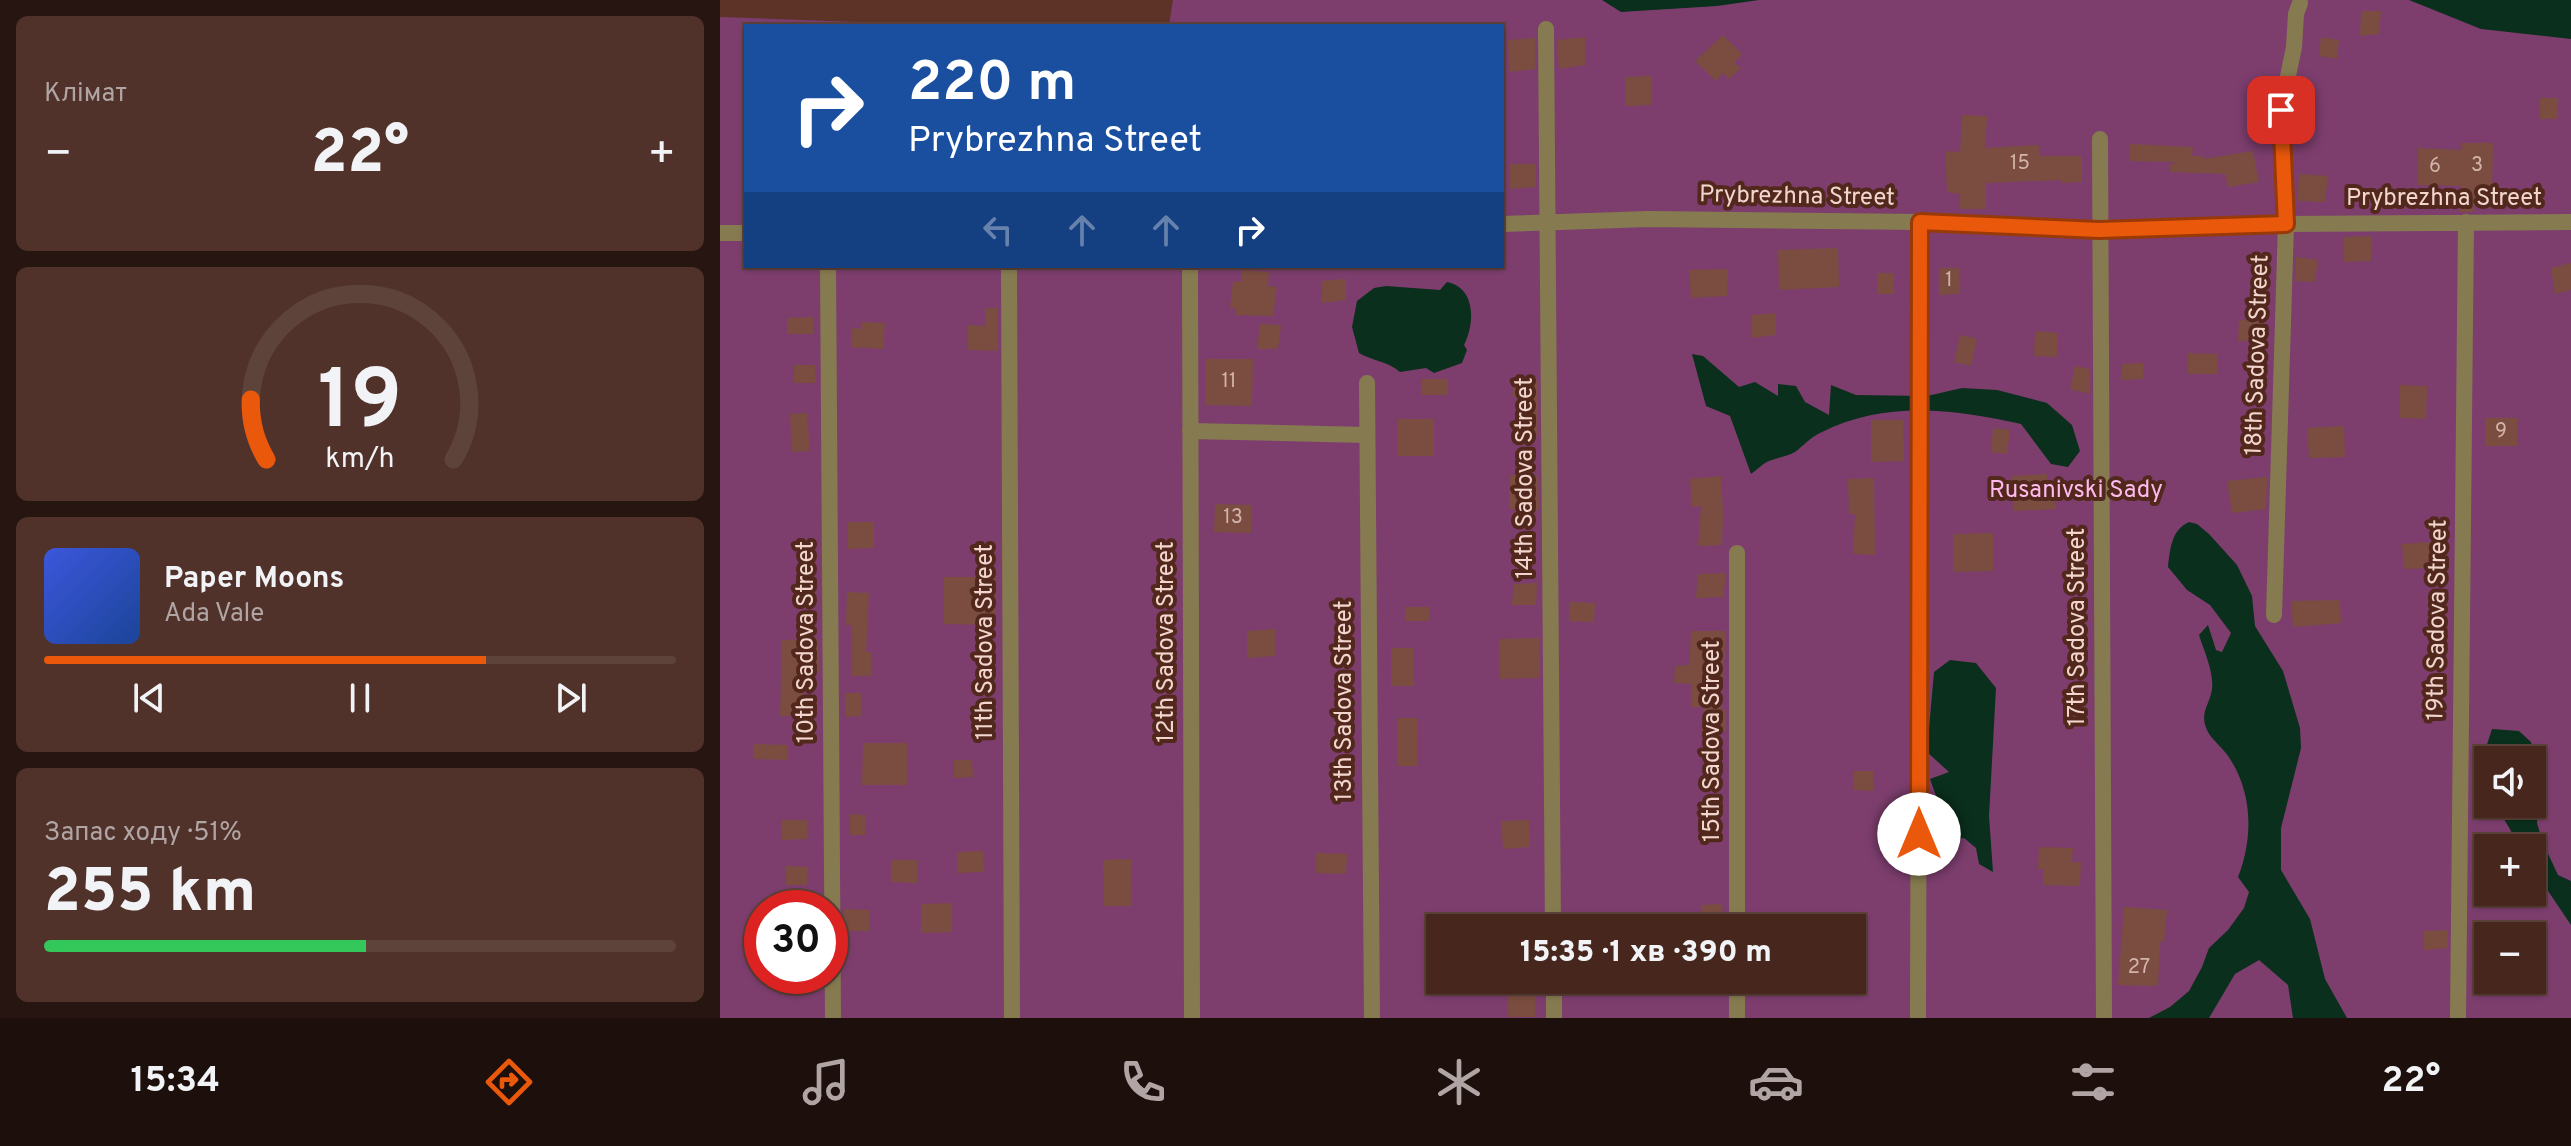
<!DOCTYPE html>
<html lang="uk">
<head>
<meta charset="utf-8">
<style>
	:root { --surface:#46261d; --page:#50322a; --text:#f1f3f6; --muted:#b0a5a4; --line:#5e433b; --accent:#ea580c }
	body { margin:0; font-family:Overpass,sans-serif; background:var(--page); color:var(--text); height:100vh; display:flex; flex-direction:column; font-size:30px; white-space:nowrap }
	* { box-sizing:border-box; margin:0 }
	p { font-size:26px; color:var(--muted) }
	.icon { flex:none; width:44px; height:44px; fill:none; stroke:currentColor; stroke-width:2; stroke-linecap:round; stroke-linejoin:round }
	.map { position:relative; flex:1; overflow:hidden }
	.drawer { display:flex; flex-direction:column; gap:16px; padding:16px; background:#261510; width:720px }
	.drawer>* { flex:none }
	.banner { position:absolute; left:24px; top:24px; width:760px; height:244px; border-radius:0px; box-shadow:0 2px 6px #0004,0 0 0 2px var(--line); background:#1a4fa0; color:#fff; overflow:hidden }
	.buttons { position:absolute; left:1754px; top:746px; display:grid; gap:16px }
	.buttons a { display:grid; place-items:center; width:72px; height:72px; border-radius:0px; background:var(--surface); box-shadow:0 2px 6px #0004,0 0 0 2px var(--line); font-size:40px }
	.speed { position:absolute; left:24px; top:890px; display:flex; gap:16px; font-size:40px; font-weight:700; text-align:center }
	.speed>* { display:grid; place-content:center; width:104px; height:104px; border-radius:50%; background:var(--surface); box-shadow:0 2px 6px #0004,0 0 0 2px var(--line); line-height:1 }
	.speed .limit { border:12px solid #d22; background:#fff; color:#111 }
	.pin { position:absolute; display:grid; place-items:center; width:68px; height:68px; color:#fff; margin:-34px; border-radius:16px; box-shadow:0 4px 12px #0006 }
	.me { position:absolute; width:88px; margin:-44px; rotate:0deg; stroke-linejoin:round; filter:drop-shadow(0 0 6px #0008) }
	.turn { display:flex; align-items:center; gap:28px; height:168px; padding:0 32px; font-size:36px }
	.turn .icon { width:104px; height:104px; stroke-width:2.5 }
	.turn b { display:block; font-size:56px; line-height:68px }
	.lanes { display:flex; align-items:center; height:76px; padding:0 32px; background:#0003; justify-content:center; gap:40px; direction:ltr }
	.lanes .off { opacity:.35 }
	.big { font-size:60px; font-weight:800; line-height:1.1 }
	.drawer .card { flex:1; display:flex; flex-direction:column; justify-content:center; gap:12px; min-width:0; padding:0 28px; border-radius:12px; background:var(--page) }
	.drawer .dial { align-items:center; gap:0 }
	.dial svg { height:208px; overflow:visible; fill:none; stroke:var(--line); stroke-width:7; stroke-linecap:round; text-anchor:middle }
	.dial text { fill:var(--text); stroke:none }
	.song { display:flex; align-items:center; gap:24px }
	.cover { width:96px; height:96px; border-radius:12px; background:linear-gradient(135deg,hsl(230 70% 55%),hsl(220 70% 35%)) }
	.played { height:8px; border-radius:4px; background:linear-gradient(90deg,var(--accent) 70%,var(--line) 70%) }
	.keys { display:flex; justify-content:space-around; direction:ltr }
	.heat { display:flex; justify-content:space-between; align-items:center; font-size:44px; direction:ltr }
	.charge { height:12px; border-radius:6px; background:linear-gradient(90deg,#34c759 51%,var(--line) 0) }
	.trip { position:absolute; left:706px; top:914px; width:440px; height:80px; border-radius:0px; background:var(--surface); box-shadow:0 2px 6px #0004,0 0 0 2px var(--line); font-weight:800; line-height:80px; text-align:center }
	.tabs { display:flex; height:128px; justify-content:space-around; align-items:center; background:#1c0f0c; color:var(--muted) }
	.tabs .icon { width:56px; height:56px }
	.tabs .on { color:var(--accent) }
	.tabs b { font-size:36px; color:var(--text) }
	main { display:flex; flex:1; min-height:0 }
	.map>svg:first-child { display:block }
</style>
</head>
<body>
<main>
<section class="drawer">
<div class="card"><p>Клімат</p>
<div class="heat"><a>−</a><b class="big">22°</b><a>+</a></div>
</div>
<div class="card dial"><svg viewBox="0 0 100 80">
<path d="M14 69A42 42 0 1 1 86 69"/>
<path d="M14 69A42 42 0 0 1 8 46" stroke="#ea580c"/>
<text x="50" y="56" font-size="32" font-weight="700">19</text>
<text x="50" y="72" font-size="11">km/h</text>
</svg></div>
<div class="card">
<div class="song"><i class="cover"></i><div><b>Paper Moons</b><p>Ada Vale</p></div></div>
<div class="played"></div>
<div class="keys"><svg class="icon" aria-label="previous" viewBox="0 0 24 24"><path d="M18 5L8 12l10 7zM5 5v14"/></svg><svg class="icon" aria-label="pause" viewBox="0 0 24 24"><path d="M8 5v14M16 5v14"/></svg><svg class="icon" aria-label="next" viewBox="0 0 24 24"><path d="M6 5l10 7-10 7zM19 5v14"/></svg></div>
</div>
<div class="card"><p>Запас ходу · 51%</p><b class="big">255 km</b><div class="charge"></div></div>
</section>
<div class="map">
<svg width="1851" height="1018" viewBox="0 0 1851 1018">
	<rect width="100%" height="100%" fill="#5e3327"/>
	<path fill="#7d3e6e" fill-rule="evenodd" d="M453 0H1851V1018H0V17L244 26H26V266H782V26H449ZM1768 760H1812V804H1768ZM1768 848H1812V892H1768ZM42 908H110V976H42ZM720 928H1132V980H720ZM1768 936H1812V980H1768Z"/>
	<path fill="#0a2f1c" d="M882 0H1039L997 6 901 12Z
		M1689 0H1851V39L1761 29Z
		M727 282C756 288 755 323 744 345L747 350 742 363 714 373 706 368 680 372C667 361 653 361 639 353L632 327 637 301 654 288 666 286 720 290Z
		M972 354 983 356 1019 387 1035 382 1058 396V384L1076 386 1085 402 1109 415 1111 385 1136 395 1207 396 1242 388 1277 390 1327 403 1352 425 1360 451 1348 467 1331 464 1301 424C1234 409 1164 400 1100 433 1091 437 1083 446 1075 452 1068 456 1060 457 1052 460 1044 462 1038 469 1031 474L1010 416 986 406Z
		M1469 522 1477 524 1489 534 1517 565 1532 596 1535 626 1563 671 1580 728 1581 748 1561 828V870L1590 919 1605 979 1627 1018H1573L1568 985 1539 960 1515 974 1489 1018H1429L1450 1007 1469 991 1482 967 1489 948 1508 930 1524 908 1529 892 1518 877C1533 839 1533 794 1510 759 1504 748 1492 741 1487 730 1479 713 1490 704 1492 689 1494 672 1484 651 1479 635L1488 625 1496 650 1502 652 1511 633 1490 605 1467 590 1448 567C1450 550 1451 530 1469 522Z
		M1230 660 1256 663 1276 688 1269 816 1273 872 1259 864 1256 848 1244 838 1225 840 1213 828 1219 804 1210 779 1229 772 1207 752 1214 672Z
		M1772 729 1799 731 1811 742 1821 780 1817 823 1823 843 1838 875 1851 881V925L1812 867V848H1801L1781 814 1779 804H1812V760H1768V772L1763 757Z"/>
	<path fill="#7a4d40" d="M1641 11H1661L1659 34 1640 36Z
		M1003 35 1022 54 1014 63 1021 68 1009 79 1003 73 996 81 975 61Z
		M865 37V65L839 69 837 40Z
		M1601 37 1619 40 1617 59 1599 56Z
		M815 38V69L789 72 788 40Z
		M932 76V105L905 106V77Z
		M1820 98H1838V119H1820Z
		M1242 115 1267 116 1265 148 1319 145V156H1362V182L1342 183 1341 180 1266 183V209H1239L1240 194 1227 192 1225 151 1240 152Z
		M1742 143H1773L1772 189 1755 188 1754 212H1740L1741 186 1697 185 1698 148 1742 150Z
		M1410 144 1473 147 1472 156H1483V159L1533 151 1539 182 1508 187 1505 174 1450 172V165L1455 162 1409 161Z
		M790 164H816V187L790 189Z
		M1579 174 1608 176 1605 202 1577 201Z
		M1652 236 1651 261 1624 262V237Z
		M1118 248 1119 287 1059 290 1058 250Z
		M1576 257 1598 260 1595 282 1575 281Z
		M1851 263V290L1835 294 1831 268Z
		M1219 268H1239L1240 294 1219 295Z
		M1008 269 1007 296 971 298 969 270Z
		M522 270 549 272 548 286 557 287 553 316 515 315 516 308H510L513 281 521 282Z
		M1157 273H1174V294H1157Z
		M626 279V300L602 303V281Z
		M265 308H278V351L247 350 248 325 265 326Z
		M1056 313V335L1032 338V315Z
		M93 317V334H67V318Z
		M1519 320 1543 321 1541 340 1518 341Z
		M142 322 165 323 163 349 131 347 132 328 141 329Z
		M540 324 561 325 558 349H537Z
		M1315 331 1338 333 1337 357 1314 356Z
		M1240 335 1257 339 1251 366 1234 362Z
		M1468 353 1498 354 1497 374H1468Z
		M486 359H533L532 406 485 405Z
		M1423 363V379L1401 380 1402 364Z
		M74 365H95L96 383H74Z
		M1355 366 1370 369V394L1350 389Z
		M702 379H728V395H702Z
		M795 379 818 380V436L797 435 801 397H792Z
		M1680 385 1707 386 1706 419 1680 418Z
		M87 413 90 451 72 452 70 414Z
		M1765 418H1797V446H1765Z
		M678 419H714V456H678Z
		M1151 420H1183L1184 461 1151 462Z
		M1624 426 1625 457 1589 458 1587 428Z
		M1273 428 1290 430 1287 454 1271 452Z
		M1327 474 1328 494H1335L1336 509 1294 511 1292 476Z
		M790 475 818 476 819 510 789 509Z
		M1001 476 1003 514 1002 545 978 546 981 506 972 507 970 479Z
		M1547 477 1546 509 1512 513 1507 481Z
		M1154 478 1155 555 1133 554 1135 514H1129L1128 479Z
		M495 504 532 505 531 533 494 532Z
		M128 522H154V548L128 549Z
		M1273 533V571L1233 572V534Z
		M1710 542 1711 568 1684 569 1682 544Z
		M1006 573 1003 597 976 598 978 574Z
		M224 577H275V625L224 624Z
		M817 583 816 605H792L794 584Z
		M127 592 149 593 146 652H151V676H132V625H126Z
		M1620 600 1621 623 1573 627 1571 601Z
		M849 602 875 603 874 622 849 621Z
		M685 607H710V621H685Z
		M555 629V656L527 658V631Z
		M971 631H1006L1001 710H1006V731L982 733 983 707H972L971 684 954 683 955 666 969 665Z
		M820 638V678L780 679 779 639Z
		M98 639 99 671H83V716H60L62 640Z
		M671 648H694V686H671Z
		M126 693H142V716L126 717Z
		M678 718H698L697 766H677Z
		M143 743H187V785H142Z
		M33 744 68 745V760L33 759Z
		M234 760H252L253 777 234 778Z
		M1134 771H1153V791L1133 790Z
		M130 814 146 815 145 835H130Z
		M62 820H87L88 839 62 840Z
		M809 820 810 847 783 849 781 821Z
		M1319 847 1353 848 1352 862H1361L1360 886 1323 885V869H1318Z
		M263 851 264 872 238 873 237 852Z
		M596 853 627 854 626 874 596 873Z
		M411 859 412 906H384L383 860Z
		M171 860H197V883L171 882Z
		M66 866 88 867 87 885H66Z
		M232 903V932L201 933V904Z
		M1002 904 1003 926 982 927 981 905Z
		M1404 907 1447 910 1444 942H1440L1438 986 1398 985Z
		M124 909 149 910V931H123Z
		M1728 930V948L1704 950V931Z
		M788 985H815V1017H788Z"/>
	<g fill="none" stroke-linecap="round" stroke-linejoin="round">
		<path stroke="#867b50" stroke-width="16" d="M826 29 833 928
			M1380 139 1384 1018
			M782 224 928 219 1200 222 1379 230 1566 224 1851 222
			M0 233H26
			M108 266 113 1018
			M289 266 292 1018
			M470 266 472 1018
			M647 383 652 1018
			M470 431 647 435
			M1017 553V928
			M1554 615 1566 224 1561 110 1574 47 1576 14 1580 3
			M834 980V1018
			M1017 980V1018
			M1198 1018 1200 222
			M1738 1018 1746 222"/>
	</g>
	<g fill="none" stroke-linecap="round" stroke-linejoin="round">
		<defs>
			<path id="route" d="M1199 834 1200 222 1379 230 1566 224 1561 110"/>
		</defs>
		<use href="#route" stroke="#983908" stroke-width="20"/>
		<use href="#route" stroke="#ea580c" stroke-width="14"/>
	</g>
	<g text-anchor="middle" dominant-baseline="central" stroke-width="8" stroke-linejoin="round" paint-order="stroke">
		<g font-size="20" fill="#d4b4aa">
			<text x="1300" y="164">15</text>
			<text x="1757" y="166">3</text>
			<text x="1715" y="167">6</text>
			<text x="1229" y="281">1</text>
			<text x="509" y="382">11</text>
			<text x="1781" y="432">9</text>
			<text x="513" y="518">13</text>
			<text x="1419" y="968">27</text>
		</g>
		<g font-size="24" fill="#f2d6ce" stroke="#52281d">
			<text transform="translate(1077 197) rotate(1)">Prybrezhna Street</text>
			<text x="1724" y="199">Prybrezhna Street</text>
			<text transform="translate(1538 355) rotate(-88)">18th Sadova Street</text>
			<text transform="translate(806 478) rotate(-90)">14th Sadova Street</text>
			<text transform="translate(1718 620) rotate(-89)">19th Sadova Street</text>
			<text transform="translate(1358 627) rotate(-90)">17th Sadova Street</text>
			<text transform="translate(87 642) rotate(-90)">10th Sadova Street</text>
			<text transform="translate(266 642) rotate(-90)">11th Sadova Street</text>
			<text transform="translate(447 642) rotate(-90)">12th Sadova Street</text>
			<text transform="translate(625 701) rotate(-90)">13th Sadova Street</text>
			<text transform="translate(993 741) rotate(-90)">15th Sadova Street</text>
		</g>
		<g font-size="24" fill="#febaec" stroke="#52281d">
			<text x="1356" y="491">Rusanivski Sady</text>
		</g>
	</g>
</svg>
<div class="buttons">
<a><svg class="icon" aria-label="sound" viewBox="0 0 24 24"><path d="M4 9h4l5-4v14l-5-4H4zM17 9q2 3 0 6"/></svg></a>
<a>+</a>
<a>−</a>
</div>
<div class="speed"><div class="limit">30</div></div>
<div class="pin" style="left:1561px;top:110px;background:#d93025"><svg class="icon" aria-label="arrive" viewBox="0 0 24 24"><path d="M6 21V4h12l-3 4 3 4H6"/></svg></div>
<svg class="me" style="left:1199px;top:834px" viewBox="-20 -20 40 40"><circle r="19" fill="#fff"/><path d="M0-13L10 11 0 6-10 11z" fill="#ea580c"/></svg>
<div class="trip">15:35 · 1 хв · 390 m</div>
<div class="banner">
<div class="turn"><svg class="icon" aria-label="right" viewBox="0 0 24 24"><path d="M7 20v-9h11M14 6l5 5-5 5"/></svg><div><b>220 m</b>Prybrezhna Street</div></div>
<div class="lanes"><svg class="icon off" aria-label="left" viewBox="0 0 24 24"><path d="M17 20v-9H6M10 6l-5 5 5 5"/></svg><svg class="icon off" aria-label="ahead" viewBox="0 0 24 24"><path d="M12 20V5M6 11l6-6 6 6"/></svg><svg class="icon off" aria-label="ahead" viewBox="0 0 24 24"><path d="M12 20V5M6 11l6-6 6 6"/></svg><svg class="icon" aria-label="right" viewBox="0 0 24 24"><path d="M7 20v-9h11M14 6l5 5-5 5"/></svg></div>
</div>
</div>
</main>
<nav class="tabs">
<b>15:34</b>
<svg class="icon on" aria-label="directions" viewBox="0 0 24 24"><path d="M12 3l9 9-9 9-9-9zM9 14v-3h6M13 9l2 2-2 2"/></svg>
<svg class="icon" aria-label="music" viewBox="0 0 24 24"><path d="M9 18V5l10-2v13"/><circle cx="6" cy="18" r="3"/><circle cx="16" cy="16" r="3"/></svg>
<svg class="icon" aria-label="phone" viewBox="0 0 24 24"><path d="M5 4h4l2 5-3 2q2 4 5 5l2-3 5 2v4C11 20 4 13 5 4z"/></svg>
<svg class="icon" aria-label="climate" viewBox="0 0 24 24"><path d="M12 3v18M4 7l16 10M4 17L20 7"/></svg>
<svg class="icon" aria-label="car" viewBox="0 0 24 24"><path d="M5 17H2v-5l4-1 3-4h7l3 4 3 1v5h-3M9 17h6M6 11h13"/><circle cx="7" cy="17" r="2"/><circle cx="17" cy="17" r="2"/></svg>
<svg class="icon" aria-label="filters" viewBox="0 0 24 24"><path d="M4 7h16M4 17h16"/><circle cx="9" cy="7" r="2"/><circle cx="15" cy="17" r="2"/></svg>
<b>22°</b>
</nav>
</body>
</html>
